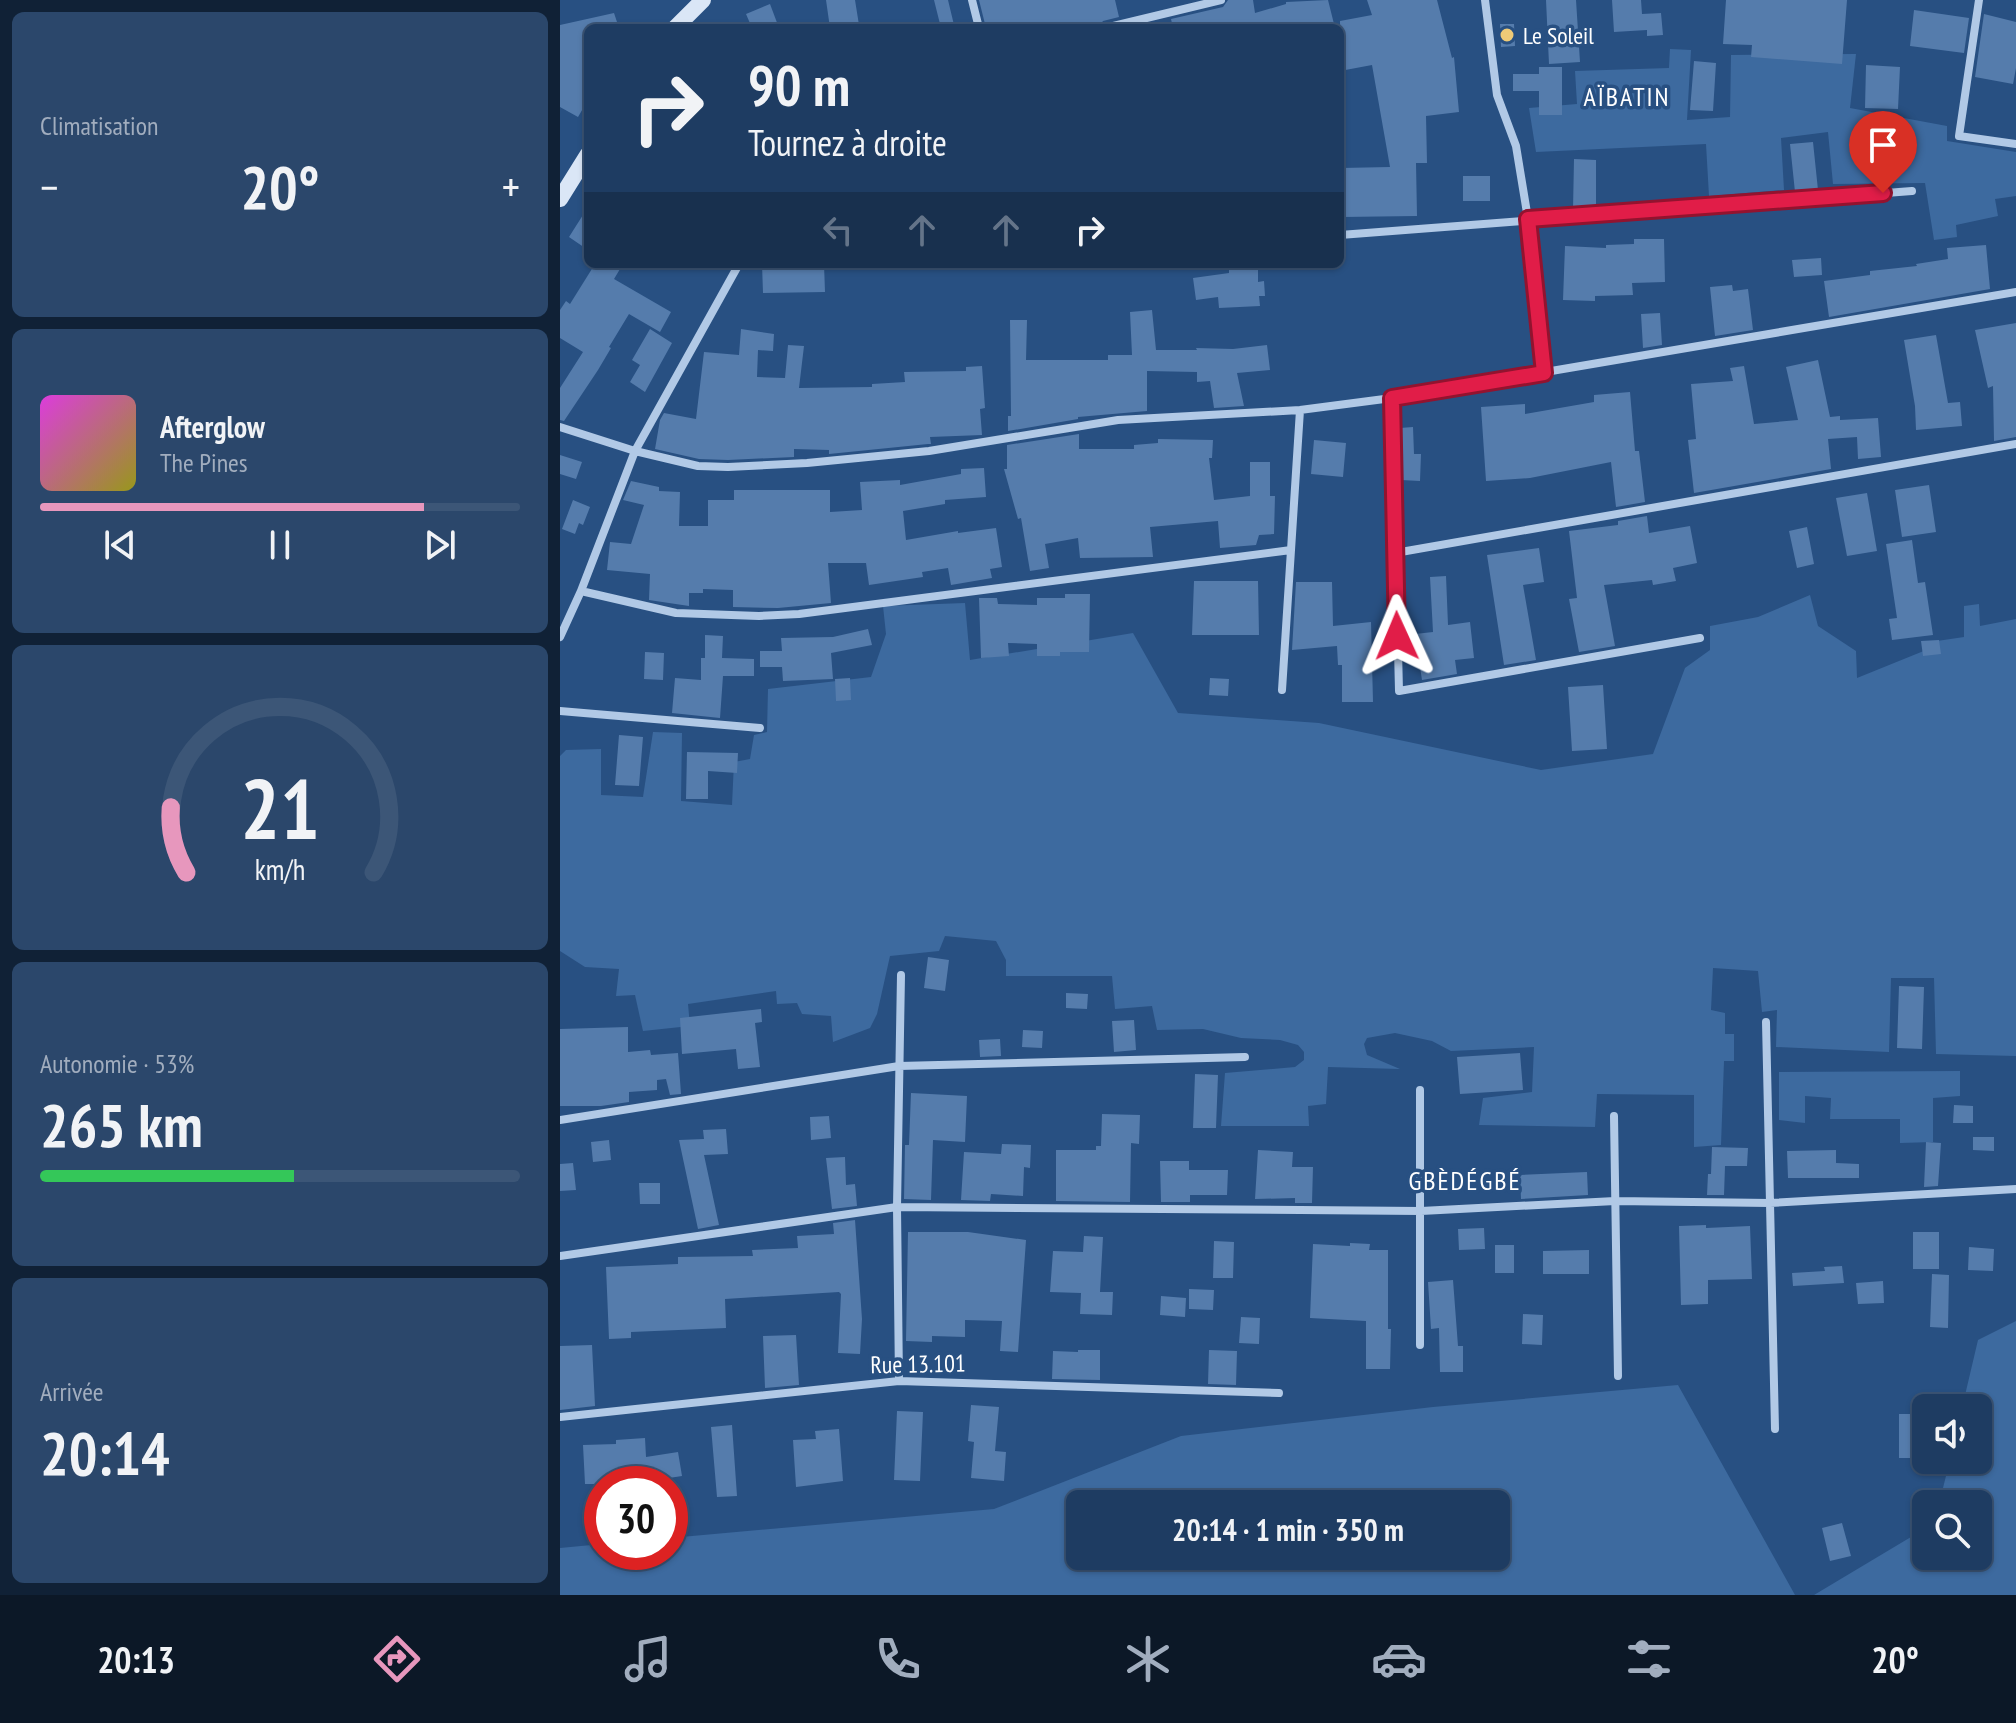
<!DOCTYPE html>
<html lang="fr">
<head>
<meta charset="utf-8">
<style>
	:root { --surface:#1e3c62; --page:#2b476b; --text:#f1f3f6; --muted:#a1adbe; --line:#3c5677; --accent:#e797bd }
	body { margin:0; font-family:"PT Sans Narrow",sans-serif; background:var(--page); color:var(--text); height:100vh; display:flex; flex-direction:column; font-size:30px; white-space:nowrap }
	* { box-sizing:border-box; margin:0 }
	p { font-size:26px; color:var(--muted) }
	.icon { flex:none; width:44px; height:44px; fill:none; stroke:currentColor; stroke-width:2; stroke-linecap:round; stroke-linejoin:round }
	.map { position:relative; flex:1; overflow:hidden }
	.details { display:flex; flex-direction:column; gap:12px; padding:12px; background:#102136; width:560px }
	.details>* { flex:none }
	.banner { position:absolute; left:24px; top:24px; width:760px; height:244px; border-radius:12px; box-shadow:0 2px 6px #0004,0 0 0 2px var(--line); background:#1e3c62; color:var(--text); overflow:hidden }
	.buttons { position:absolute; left:1352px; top:1394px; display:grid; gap:16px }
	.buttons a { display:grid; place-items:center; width:80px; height:80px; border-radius:12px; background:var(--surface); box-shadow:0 2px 6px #0004,0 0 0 2px var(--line); font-size:40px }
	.speed { position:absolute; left:24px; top:1466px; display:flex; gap:16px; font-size:40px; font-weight:700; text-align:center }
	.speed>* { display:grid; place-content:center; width:104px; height:104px; border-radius:50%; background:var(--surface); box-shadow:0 2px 6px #0004,0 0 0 2px var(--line); line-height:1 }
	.speed .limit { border:12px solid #d22; background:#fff; color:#111 }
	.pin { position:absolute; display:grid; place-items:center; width:68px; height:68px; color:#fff; margin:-82px -34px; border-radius:50% 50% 50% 0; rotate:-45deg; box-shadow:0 0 8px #0007 }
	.pin .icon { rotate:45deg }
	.me { position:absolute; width:88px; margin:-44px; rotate:359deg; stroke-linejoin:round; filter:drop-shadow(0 0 6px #0008) }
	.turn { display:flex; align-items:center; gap:28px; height:168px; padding:0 32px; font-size:36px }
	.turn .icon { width:104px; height:104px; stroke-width:2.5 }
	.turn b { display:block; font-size:56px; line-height:68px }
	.lanes { display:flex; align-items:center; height:76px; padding:0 32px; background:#0003; justify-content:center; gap:40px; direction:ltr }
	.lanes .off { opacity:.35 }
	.big { font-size:60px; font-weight:600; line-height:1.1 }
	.details .tile { flex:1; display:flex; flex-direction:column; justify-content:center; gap:12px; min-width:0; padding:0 28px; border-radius:12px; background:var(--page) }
	.details .dial { align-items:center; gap:0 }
	.dial svg { height:208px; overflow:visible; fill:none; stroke:var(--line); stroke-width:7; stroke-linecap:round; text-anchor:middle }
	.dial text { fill:var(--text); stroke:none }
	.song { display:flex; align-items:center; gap:24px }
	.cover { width:96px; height:96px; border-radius:12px; background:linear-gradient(135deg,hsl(300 70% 55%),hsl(60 70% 35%)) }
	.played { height:8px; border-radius:4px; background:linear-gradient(90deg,var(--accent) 80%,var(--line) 80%) }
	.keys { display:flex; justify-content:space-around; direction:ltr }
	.heat { display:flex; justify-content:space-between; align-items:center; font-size:44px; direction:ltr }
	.charge { height:12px; border-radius:6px; background:linear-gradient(90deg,#34c759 53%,var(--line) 0) }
	.trip { position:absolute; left:506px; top:1490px; width:444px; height:80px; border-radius:12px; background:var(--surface); box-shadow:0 2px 6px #0004,0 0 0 2px var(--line); font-weight:600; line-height:80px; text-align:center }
	.tabs { display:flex; height:128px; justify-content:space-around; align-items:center; background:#0c1827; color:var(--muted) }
	.tabs .icon { width:56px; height:56px }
	.tabs .current { color:var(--accent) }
	.tabs b { font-size:36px; color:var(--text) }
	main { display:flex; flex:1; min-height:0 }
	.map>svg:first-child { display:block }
</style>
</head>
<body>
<main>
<section class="details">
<div class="tile"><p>Climatisation</p>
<div class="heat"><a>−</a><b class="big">20°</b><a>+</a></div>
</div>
<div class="tile">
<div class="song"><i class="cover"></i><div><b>Afterglow</b><p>The Pines</p></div></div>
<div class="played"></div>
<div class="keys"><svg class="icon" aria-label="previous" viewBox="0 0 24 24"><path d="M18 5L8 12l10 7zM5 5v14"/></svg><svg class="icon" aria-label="pause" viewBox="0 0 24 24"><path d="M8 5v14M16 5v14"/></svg><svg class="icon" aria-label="next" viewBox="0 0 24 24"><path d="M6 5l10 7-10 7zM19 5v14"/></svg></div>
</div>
<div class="tile dial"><svg viewBox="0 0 100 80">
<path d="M14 69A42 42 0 1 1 86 69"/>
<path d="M14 69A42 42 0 0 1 8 44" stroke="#e797bd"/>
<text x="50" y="56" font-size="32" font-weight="700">21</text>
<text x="50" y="72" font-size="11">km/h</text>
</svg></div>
<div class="tile"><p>Autonomie · 53%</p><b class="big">265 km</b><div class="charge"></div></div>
<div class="tile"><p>Arrivée</p><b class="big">20:14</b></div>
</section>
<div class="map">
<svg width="1456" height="1595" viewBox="0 0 1456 1595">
	<rect width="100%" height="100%" fill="#285082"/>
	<path fill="#3d6a9f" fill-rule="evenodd" d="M1110 49 1131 50 1127 120 1170 117 1171 55 1296 54 1290 108 1387 126V141L1456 152V196L1435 199 1438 216 1396 225 1397 237 1374 240 1365 183 1273 184 1268 132 1221 138 1224 190 1149 196 1146 144 976 152 969 108 1017 104 1015 71 1109 68Z
		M1250 595 1258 626 1296 651 1297 678 1376 646 1377 641 1404 637V606L1419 604 1420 626 1456 619V1056L1376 1054 1374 978H1331L1329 1052 1216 1047 1217 1010 1202 1012 1198 971 1153 968 1151 1010 1165 1013V1034H1174V1061H1164L1161 1145 1134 1147V1095L1037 1094 1035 1127 919 1125 923 1098 972 1092 974 1047 891 1051 872 1041 835 1033 807 1038 804 1044 807 1055 840 1069 768 1067 766 1104 748 1106 749 1126H661L665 1073 735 1067 744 1060V1052L738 1045 720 1040 681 1038 643 1029 597 1030 592 1006 555 1009 552 976H446V960L436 941 385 936 379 951 330 956 317 1014 310 1028 273 1042 271 1016 242 1014 237 1003 217 1004 216 991 128 1004 130 1026 83 1031 75 995 56 996 59 969 25 967 0 951V756L6 750 41 749V795L83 797 93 732 122 733 121 801 172 805 174 762 190 759 194 735 207 732 208 689 311 677 326 634 323 606 405 603 410 660 573 633 618 713 759 723 981 770 1093 754 1125 668 1150 650V626L1198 617Z
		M1400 1071V1096L1373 1098V1142L1340 1143V1119H1270L1271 1098 1245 1096V1123L1219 1120V1072Z
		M1456 1321V1595H1254L1366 1528V1556H1418V1504H1379L1390 1460H1418V1408H1402L1418 1340Z
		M1118 1385 1235 1595H0V1548L42 1544V1552H110V1538L434 1509 621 1436 873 1407ZM936 1504V1556H520V1504Z"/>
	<path fill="#557cac" d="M266 0H295L299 25 270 28Z
		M374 0H388L394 25 381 28Z
		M419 0H555L559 17 543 21 538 28H426Z
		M668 0H693L695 13 726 4V2L768 0 775 28H613L611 19 663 7Z
		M807 0H877L892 58 894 57 899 112 866 116 867 163H856L857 216 782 217 781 168 830 167 812 65 780 71V21L812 15Z
		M986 0H1016L1020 62 989 64Z
		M1052 0H1081L1082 14 1101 13 1103 35 1087 36V30L1054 32Z
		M1166 0H1287L1282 64 1191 57 1192 45 1163 44Z
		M210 4 219 28H192L186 14Z
		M1354 10 1409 18 1404 53 1350 46Z
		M54 13 59 28H28V100L18 117 0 107V25Z
		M1424 14 1456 22V68L1453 84 1415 77Z
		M940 24H954L955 46 941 47Z
		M1134 61 1156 63 1153 111 1130 110Z
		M1306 65 1340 67 1338 109 1305 108Z
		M979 67H1002V115H979V91H953V74H979Z
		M1253 142 1258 190 1235 192 1230 144Z
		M1014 159 1036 160V208L1013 210Z
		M903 176H930V201H903Z
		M28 207V250L9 237Z
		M1074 239H1104L1105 282 1072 283 1073 295 1035 296V301L1003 300 1005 246 1046 248V245L1074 244Z
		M1426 245 1430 289 1269 317 1264 281 1310 275V271L1357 266 1356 264 1388 259 1387 248Z
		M1261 258 1262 275 1234 277 1232 260Z
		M35 264H63L54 279 111 312 100 332 69 314 49 347 51 348 38 370 4 421 0 420V388L23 352 0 338V310L6 301 10 304Z
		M202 264H264L265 292 203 293Z
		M698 268V282L704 281 705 296H699L700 306 659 308 658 297 636 300 633 278 669 273V270Z
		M1172 285 1173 291 1188 289 1193 330 1155 336 1150 287Z
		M592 310 596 350H637L636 348 673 349 707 345 710 370 677 373 684 406 654 408 650 381 637 382V372L587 371V411L518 417V419L448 431V416H451L450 320H467L466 360H548V355H572L570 312Z
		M1100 313 1102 345 1083 348 1081 314Z
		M1456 323V437L1434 441 1433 386 1428 388 1415 330Z
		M90 329 112 343 85 392 70 382 80 365 72 360Z
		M181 329 214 334 213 351 198 350 197 377 225 378 228 345 244 346 239 388 312 387V384L345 382 344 372 406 371V367L422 366 425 408 420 409 422 435 370 437 371 444H368L269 454V450L234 449V457L168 460 139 459 95 449 100 420 104 413 136 419 144 352 179 355Z
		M1376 335 1388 403 1400 402 1402 426 1356 430 1355 406 1344 340Z
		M1258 360 1270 417 1280 416V420L1318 418 1321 457 1298 459 1297 437 1268 439 1271 469 1134 493 1128 440 1136 439 1131 384 1173 381 1170 368 1184 366 1194 424 1238 420 1226 367Z
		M1070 392 1075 451H1079L1085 502 1056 507 1051 462 970 478 926 481 921 407 965 404V414L1034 402V395Z
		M853 427 854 454H861L860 481 841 480 840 428Z
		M519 434V449H574V445L598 443V439L653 440 652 458H649L654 500 690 496V462H710V496H715L714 534 699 535 696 545 660 548 658 521 590 527 593 557 520 558 518 538 485 544 489 568 470 571 461 518 458 519 444 469H447V445Z
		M754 440 786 443 783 477 751 474Z
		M0 455 22 462 16 479 0 474Z
		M424 468 426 497 385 500V504L343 511 346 540 398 531V533L436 528 442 567 430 569 432 578 391 585 388 568 362 572 363 577 309 585 306 563H268L271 603 218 608 173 607V590L143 589V593H129V606L89 600 90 574 47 570 50 542 71 544 84 505 63 500 71 481 99 487V491L120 492 119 526H148V500H174V490H270V512L302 510 300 482 340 480V485L401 474V469Z
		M1369 485 1376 532 1342 537 1335 490Z
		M1307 493 1317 551 1287 556 1276 498Z
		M13 500 30 507 23 525 19 523 15 534 2 529Z
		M1087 516 1089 533 1130 526 1137 563 1113 568 1116 581 1093 585 1092 580 1044 585 1055 646 1019 652 1009 599 1017 598 1009 531 1058 525V521Z
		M1247 527 1254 564 1237 568 1229 531Z
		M1352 540 1358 583 1365 582 1373 635 1332 640 1329 619 1337 618 1326 544Z
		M979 548 984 582 963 585 976 660 944 665 927 555Z
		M886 576 888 625 910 622 914 658 895 660 897 674 862 680 855 634 873 632 870 577Z
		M634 581H698L699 635H632Z
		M736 582H772L773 626 811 622 813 702H782V665H778L777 646 732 650Z
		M505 594H530L529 652H500V656H477V644L448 643 449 656 421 658 419 598H437L438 604 477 605V598H505Z
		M308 629 312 645 271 653 273 679 223 681 222 667H200V651H222L221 638 273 637Z
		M145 635 163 636 162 658 194 659V676H163L160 718 112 713 115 678 141 680V658H145Z
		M1379 640 1381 654 1363 656 1361 641Z
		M85 652 104 653 103 680 84 679Z
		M290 678 291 700 276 701 275 679Z
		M650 678 669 679 668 696 649 695Z
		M1043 685 1047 749 1012 751 1008 687Z
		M59 735 83 737 79 786 55 785Z
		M127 752 178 753 177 773 148 771V799H126Z
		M368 957 389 960 385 991 364 988Z
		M1339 986 1364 987 1362 1049 1337 1048Z
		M506 993 528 994 527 1009 506 1008Z
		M201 1009 202 1022 195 1023 200 1067 178 1069 176 1049 122 1054 120 1018Z
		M574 1020 576 1050 554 1052 552 1021Z
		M68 1027V1052L90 1050 91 1055 118 1053 121 1094 110 1095 106 1079 97 1080V1090L69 1092V1102L41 1106H0V1029Z
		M463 1030 483 1031 482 1048 462 1047Z
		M440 1039 441 1056 420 1057 419 1040Z
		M960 1053 963 1090 900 1094 897 1057Z
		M635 1074 658 1075 656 1128H633Z
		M351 1093 407 1096 405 1142 373 1140 371 1200 344 1199 345 1145H349Z
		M1394 1105 1413 1106V1123H1393Z
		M542 1114 580 1115 579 1144 571 1143 570 1202 496 1201V1150H536V1146H541Z
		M269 1116 271 1138 251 1140 250 1117Z
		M166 1129 168 1154 144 1155 159 1225 138 1229 119 1140 144 1139 143 1130Z
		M1413 1137H1434V1151L1413 1150Z
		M49 1140 51 1160 33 1162 31 1142Z
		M1366 1142 1381 1143 1378 1186 1364 1187Z
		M442 1144 471 1145 470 1168 464 1167 463 1196 431 1194 430 1201 401 1200 404 1152 441 1154Z
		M1152 1147 1188 1148 1187 1166H1165L1164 1195H1147L1148 1174H1151Z
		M698 1150 733 1152 732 1167H753L752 1203H735V1198L695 1199Z
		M1276 1150V1163L1299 1164V1178H1228L1227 1151Z
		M285 1157 286 1185 295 1184 297 1206 272 1209 266 1158Z
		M600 1161H629V1170H668L667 1195H630V1202H601Z
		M13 1163 16 1190 0 1191V1164Z
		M1027 1172 1028 1195 961 1199 960 1175Z
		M79 1183H100V1204H80Z
		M295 1220 302 1319 300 1354 278 1353 281 1294 279 1292 165 1299 166 1328 71 1332V1338L49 1339 46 1267 118 1264V1257L193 1256 192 1250 238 1248 237 1236 274 1234 273 1223Z
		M1146 1225V1228L1190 1226 1192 1279 1148 1280V1304L1121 1305 1119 1226Z
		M924 1228 925 1249 899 1250 898 1229Z
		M348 1232H408L466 1240 458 1352 440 1351 442 1321 405 1320V1337L372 1336V1342L346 1341Z
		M1353 1232H1379V1269H1353Z
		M524 1236 543 1237 540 1292H553L552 1315 520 1314 521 1293 490 1292 493 1251 523 1252Z
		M654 1241 674 1242 673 1278H653Z
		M790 1243 810 1244 809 1250H828V1329H831L830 1369H806V1321L750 1318 753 1244 790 1246Z
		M935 1245H954V1273H935Z
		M1409 1247 1434 1249 1433 1271 1408 1270Z
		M1029 1250V1274H983V1251Z
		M1282 1266 1284 1283 1233 1286 1232 1273 1265 1271 1264 1267Z
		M1372 1274 1389 1275 1388 1328 1370 1327Z
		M893 1280 898 1346H903V1372H880L879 1328 871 1329 868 1282Z
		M1323 1281 1324 1303 1298 1304 1296 1283Z
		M629 1289 654 1290 653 1310 629 1309Z
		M601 1296 626 1298 625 1317 600 1315Z
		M963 1314 983 1315 982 1345 962 1344Z
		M681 1317 700 1318 699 1344 679 1343Z
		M236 1335 239 1385 205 1388 203 1336Z
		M32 1345 35 1406 0 1410V1346Z
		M518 1350H540V1380L492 1379 493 1351 518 1352Z
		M649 1350 677 1351 676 1385 648 1384Z
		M411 1405 439 1407 435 1451 446 1452 444 1481 411 1478 414 1442 408 1441Z
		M337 1411 363 1412 360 1481 334 1480Z
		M1339 1414H1362L1363 1458H1339Z
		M172 1425 177 1496 157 1497 151 1427Z
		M279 1429 283 1481 236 1487 233 1440 256 1439 255 1431Z
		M85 1438 86 1457 118 1452 122 1476 96 1480V1484H25L23 1445 56 1444V1440Z
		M1282 1523 1291 1556 1270 1561 1262 1528Z"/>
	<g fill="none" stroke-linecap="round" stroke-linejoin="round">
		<path stroke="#b1c9e6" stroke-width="8" d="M412 0 419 28
			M925 0 937 95 956 146 968 219 984 373
			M1419 0 1399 136 1456 144
			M545 28 661 0
			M780 235 1352 191
			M832 398 839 691 1140 638
			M0 427 75 451 138 466 168 467 247 463 369 451 558 420 740 410 832 398 1456 292
			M835 553 1456 444
			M21 591 116 613 199 616 239 614 731 550
			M0 637 21 591 75 451 179 264
			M722 690 740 410
			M0 711 200 728
			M1206 1022 1215 1429
			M1054 1116 1058 1376
			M0 1120 339 1066 685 1057
			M0 1256 337 1207 861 1211 1055 1201 1210 1203 1456 1189
			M860 1345V1090
			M339 1381 337 1207 341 975
			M0 1417 339 1381 719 1393"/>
		<path stroke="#dae6f6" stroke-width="16" d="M115 28 143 0
			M0 199 28 154"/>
	</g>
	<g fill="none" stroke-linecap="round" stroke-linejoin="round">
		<defs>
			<path id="route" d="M837 636 832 398 984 373 968 219 1323 193"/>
		</defs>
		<use href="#route" stroke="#92132f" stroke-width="20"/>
		<use href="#route" stroke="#e11d48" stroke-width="14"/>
	</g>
	<circle fill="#eeca77" stroke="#285082" stroke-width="3" cx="947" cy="35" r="8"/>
	<g text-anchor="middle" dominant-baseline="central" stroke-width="7" stroke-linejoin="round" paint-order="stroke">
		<g font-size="24" fill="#fff" stroke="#285082" text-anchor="start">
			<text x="963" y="35">Le Soleil</text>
		</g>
		<g font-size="24" fill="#fff" stroke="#285082">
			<text transform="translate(358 1364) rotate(-1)">Rue 13.101</text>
		</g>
		<g font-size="26" letter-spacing="2" fill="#fff" stroke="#285082">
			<text x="1067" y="96">AÏBATIN</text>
			<text x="905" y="1180">GBÈDÉGBÉ</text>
		</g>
	</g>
</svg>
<div class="buttons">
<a><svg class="icon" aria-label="sound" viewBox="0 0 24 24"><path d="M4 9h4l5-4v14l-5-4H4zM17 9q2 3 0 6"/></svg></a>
<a><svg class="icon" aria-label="search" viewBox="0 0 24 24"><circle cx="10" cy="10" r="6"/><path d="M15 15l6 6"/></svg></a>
</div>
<div class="speed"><div class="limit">30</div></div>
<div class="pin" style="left:1323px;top:193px;background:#d93025"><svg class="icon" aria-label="arrive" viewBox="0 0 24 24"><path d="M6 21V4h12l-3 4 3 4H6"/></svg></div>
<svg class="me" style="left:837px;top:636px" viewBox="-20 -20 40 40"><path d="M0-17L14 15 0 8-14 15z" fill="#e11d48" stroke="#fff" stroke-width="4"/></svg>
<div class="trip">20:14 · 1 min · 350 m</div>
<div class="banner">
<div class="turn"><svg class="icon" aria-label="right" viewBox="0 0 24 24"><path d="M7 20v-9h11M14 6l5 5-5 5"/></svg><div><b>90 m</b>Tournez à droite</div></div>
<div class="lanes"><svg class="icon off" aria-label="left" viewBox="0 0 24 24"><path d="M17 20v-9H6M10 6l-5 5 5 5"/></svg><svg class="icon off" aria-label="ahead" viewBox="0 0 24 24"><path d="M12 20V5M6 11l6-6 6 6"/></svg><svg class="icon off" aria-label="ahead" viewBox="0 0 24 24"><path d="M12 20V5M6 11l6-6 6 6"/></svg><svg class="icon" aria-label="right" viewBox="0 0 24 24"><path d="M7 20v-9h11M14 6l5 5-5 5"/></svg></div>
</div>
</div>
</main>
<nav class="tabs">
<b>20:13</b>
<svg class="icon current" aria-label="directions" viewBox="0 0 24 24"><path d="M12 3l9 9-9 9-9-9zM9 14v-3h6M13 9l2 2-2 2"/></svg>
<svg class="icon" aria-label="music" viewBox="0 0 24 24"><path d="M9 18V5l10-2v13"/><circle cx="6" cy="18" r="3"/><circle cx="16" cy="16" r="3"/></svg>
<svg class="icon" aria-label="phone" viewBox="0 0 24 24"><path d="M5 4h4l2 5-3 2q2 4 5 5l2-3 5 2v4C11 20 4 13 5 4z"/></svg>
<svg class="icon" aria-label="climate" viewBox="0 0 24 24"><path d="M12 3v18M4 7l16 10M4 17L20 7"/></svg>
<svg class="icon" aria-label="car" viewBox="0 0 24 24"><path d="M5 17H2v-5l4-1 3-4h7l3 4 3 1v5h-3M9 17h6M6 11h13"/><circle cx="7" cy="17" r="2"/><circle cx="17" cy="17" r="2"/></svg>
<svg class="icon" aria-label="filters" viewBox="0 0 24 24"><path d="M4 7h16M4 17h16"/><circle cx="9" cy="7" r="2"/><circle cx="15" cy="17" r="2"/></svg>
<b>20°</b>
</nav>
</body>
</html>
